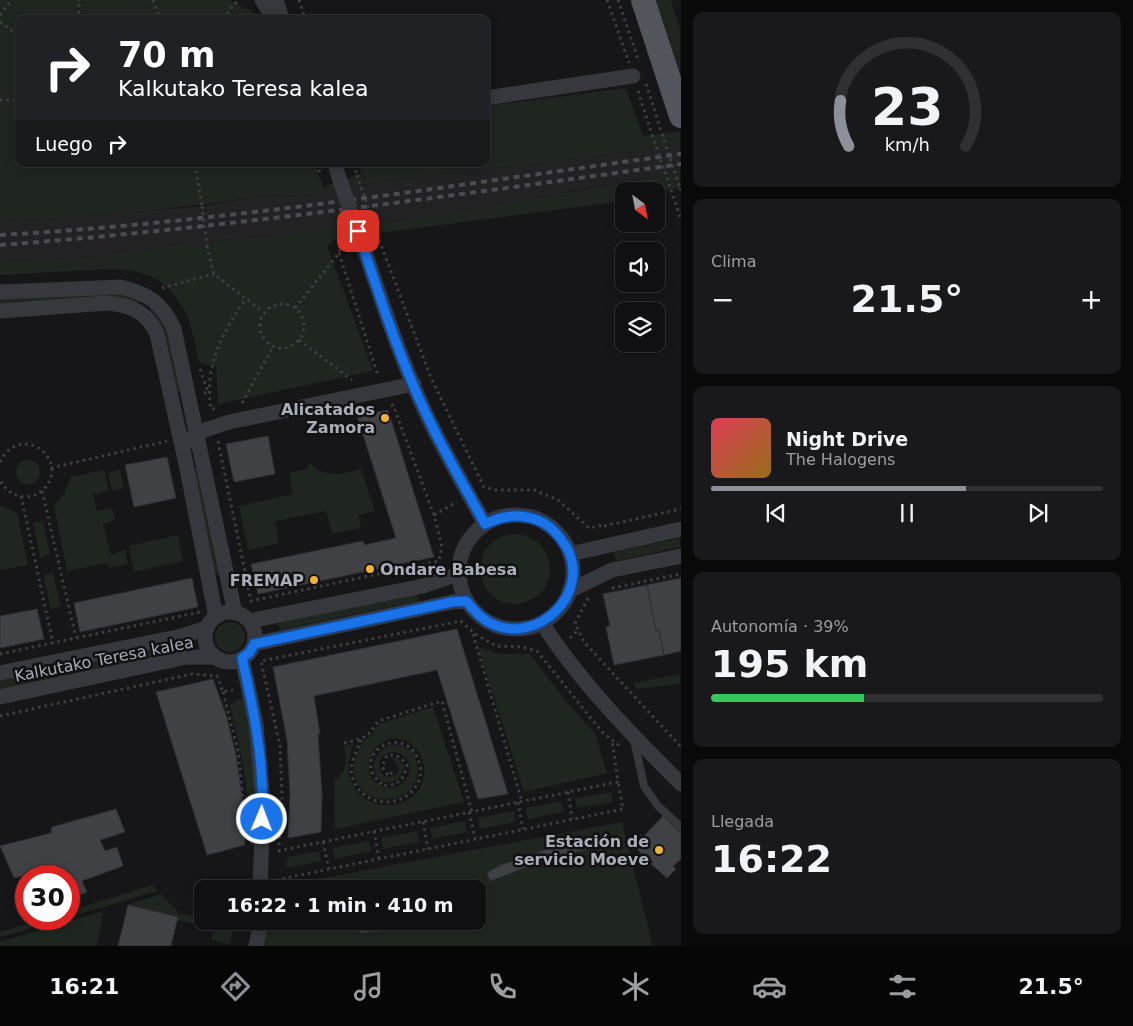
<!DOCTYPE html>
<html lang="es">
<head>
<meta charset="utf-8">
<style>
	:root { --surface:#101012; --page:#19191b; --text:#f1f3f6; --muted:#9c9d9f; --line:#303032; --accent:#8c9099 }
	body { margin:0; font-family:"DejaVu Sans",sans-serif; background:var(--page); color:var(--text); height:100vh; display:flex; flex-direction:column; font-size:19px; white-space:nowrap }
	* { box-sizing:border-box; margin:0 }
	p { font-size:16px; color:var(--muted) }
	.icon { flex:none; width:28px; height:28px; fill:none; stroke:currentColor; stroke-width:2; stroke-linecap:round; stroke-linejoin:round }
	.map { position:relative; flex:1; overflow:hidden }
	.panel { display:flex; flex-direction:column; gap:12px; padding:12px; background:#09090a; width:452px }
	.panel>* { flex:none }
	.guide { position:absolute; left:15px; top:15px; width:475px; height:152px; border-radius:10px; box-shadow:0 2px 12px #0003,0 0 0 1px var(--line); background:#202124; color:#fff; overflow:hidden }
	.needle { width:32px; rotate:148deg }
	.buttons { position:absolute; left:615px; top:182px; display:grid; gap:10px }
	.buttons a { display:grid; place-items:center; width:50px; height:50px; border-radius:10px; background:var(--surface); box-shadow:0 2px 12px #0003,0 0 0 1px var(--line); font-size:25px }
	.speed { position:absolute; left:15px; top:865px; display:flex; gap:10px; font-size:25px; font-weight:700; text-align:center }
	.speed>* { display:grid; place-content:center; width:65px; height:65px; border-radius:50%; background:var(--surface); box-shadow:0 2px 12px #0003,0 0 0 1px var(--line); line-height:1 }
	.speed .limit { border:8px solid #d22; background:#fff; color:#111 }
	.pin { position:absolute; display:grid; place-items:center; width:42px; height:42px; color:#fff; margin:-21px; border-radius:10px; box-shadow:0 2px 8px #0006 }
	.me { position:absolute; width:55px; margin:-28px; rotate:1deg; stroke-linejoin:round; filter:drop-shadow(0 0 4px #0008) }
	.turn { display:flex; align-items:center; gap:18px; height:105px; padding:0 20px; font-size:22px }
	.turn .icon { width:65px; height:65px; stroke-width:2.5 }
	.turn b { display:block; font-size:35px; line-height:42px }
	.then { display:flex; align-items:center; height:48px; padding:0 20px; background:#0003; gap:10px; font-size:19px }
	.big { font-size:38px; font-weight:700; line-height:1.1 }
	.panel .widget { flex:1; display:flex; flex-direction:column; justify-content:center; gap:8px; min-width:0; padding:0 18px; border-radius:10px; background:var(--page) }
	.panel .dial { align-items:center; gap:0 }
	.dial svg { height:130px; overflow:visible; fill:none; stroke:var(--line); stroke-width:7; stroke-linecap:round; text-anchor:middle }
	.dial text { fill:var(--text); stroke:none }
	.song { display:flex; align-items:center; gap:15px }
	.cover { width:60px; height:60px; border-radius:8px; background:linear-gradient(135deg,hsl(350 70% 55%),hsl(40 70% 35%)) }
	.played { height:5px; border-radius:2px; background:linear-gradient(90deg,var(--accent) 65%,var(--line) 65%) }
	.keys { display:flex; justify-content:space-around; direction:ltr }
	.heat { display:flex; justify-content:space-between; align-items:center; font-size:28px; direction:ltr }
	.charge { height:8px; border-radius:4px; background:linear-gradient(90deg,#34c759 39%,var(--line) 0) }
	.trip { position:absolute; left:194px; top:880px; width:292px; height:50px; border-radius:10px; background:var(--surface); box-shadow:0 2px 12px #0003,0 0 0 1px var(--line); font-weight:700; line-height:50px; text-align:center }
	.menu { display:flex; height:80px; justify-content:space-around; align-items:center; background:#060607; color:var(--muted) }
	.menu .icon { width:35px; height:35px }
	.menu .active { color:var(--accent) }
	.menu b { font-size:22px; color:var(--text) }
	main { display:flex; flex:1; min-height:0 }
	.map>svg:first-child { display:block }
</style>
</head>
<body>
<main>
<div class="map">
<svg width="681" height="946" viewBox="0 0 681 946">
	<rect width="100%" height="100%" fill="#161618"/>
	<path fill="#222225" d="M680 144V173L598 186 463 211 377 224 339 237 336 226 271 236 212 241 213 245 200 247 199 242H197L78 258 0 260V221L59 218 195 207 275 194 283 196 317 194 382 181 559 161Z"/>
	<path fill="#1e261f" d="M0 0H230L244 8 252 10 257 19H19V164H315L323 187 360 174 362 164H486V106L626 88 643 136 680 131V144L559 161 382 181 317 194 283 196 275 194C184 209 92 217 0 221Z
		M654 0H671L680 30V80Z
		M680 173V188L662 191 663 196 656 197V191H624V201L387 232 379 231 377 224C479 209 579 189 680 173Z
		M336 225 339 237 327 246 373 371 218 404 216 367 199 362C196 348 193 334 189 320 187 315 184 311 182 306 164 277 143 270 110 269L0 275V260L78 258 197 242H199L201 247 212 245V241L271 236Z
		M109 291 142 299 138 303 123 298 0 307V298Z
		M152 307C173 329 176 362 182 391L175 392 149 311Z
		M16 472a12 12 0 1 1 24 0a12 12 0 1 1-24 0Z
		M311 464C324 479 344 474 361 469L375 511 359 515 361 528 332 534 326 511 275 521 279 543 248 550 239 506 293 494 289 473 308 469V465Z
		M198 467 221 574 213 575 191 469Z
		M104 470 109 490 93 495 97 511 112 508 115 520 103 524 111 555 125 549 128 564 109 568 107 563 67 571 54 506 64 494 71 477Z
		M120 470 124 488 112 491 108 473Z
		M0 505 17 513 28 565 0 570Z
		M43 521 50 555 40 558 33 523Z
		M480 569a35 35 0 1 1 70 0a35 35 0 1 1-70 0Z
		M178 535 183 561 134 572 129 546Z
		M680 538V547L616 561 614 552Z
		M53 573 61 607 51 609 43 575Z
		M417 593 419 601 280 630 278 623Z
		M215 637a15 15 0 1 1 30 0a15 15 0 1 1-30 0Z
		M177 641 180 654 0 692V678Z
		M478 647 501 654H530L565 700 595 734 607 773 524 792Z
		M680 674V684L637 689 633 683Z
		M246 697 258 787 254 845 250 846C250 798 242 752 230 706L236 700Z
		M433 707 464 802 335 829 334 780C348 771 347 761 344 746L353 744C351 754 347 764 349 774 358 820 429 813 424 767 420 735 382 728 371 756 360 783 395 802 408 775 410 772 411 767 409 764 402 742 368 754 383 775 390 779 395 777 399 770L396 762 391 758H397L404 766C402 779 394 784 382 782 379 779 376 776 375 772 371 760 381 746 393 745 400 744 406 748 412 751 440 802 358 819 354 771 353 760 359 751 363 741 372 737 374 732 378 724Z
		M611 792 613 802 577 808 575 798Z
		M561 801 564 812 528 819 526 808Z
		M514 811 515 822 480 829 478 818Z
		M465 821 467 832 432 839 430 828Z
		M622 822 653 946H261L266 923 269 921H478V889H276V887Z
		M417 831 419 842 383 849 381 838Z
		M369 841 371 851 335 859 333 848Z
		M319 851 321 861 286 868 288 857Z
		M152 885 158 891 69 917V911Z
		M161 894 179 913 202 918V921H217L235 925 230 944 211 940 214 928 177 920V917L128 905Z
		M103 911 97 946H0V942Z
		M44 919H63L0 937V932Z"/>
	<path fill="#404145" stroke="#303034" d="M388 410 434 557 258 594 251 564 363 541 364 545 396 538 357 416Z
		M268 436 275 474 234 482 226 444Z
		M167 457 176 498 134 507 125 465Z
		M192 578 198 607 80 632 74 603Z
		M681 578V651L664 655 659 630 656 631 647 585Z
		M647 585 656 631 659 630 664 655 614 665 606 627 610 626 603 594Z
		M37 609 44 639 0 648V616Z
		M457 629 508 794 478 799 437 670 314 696 320 734H318L322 794 321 832 288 838 290 794 287 740 273 667Z
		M213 679 226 715 236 755 243 804 245 845 207 855 156 692Z
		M116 809 125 832 100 840 105 851 117 847 123 866 82 881 87 892 69 899V876H45L43 871 14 878 0 846 51 833 52 827Z
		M663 816 681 833V859L673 866 676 869 667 878 651 864 653 862 648 856 646 858 632 844 641 835 643 837Z
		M608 835 609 843 543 861 490 881 487 873 501 865 577 839Z
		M370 881 371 889H354V883Z
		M128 905 178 917 171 946H118Z
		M358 921H378L380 931 360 933Z"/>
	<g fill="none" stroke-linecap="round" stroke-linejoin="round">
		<path stroke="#3d3f44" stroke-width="3" stroke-dasharray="2.5 4" stroke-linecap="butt" d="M153 0 160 19
			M299 0 305 19
			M607 0 629 63
			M618 0 639 62
			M0 15 11 0
			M75 19 79 12V0
			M223 19 238 0
			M0 22 12 31 19 32
			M646 84 662 134
			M638 91 652 135
			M0 100 19 101
			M195 164 202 206
			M316 164 320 173
			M354 164 357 175
			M680 188 681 191
			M671 190 681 220
			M377 234 431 378 484 487 495 490H534L558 500 589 528 604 525
			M207 246 214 274 263 312
			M339 253 378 376
			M162 288 214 274
			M260 326a22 22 0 1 1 44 0a22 22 0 1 1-44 0Z
			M295 308 339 253 342 236
			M299 340 352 380
			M200 369 208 392 201 394
			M242 403 273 347
			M215 409H211C204 365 222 334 246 298
			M218 441 251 601 439 561 442 547 434 515 393 405 390 406
			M0 462C20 421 70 459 45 488 39 494 32 497 24 497 12 496 5 489 0 480
			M51 468 167 441
			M42 491 76 638
			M21 496 53 643
			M434 515 457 502
			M604 526 681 509
			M612 588 681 574
			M588 598 575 623 584 642 681 747
			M473 634 522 802
			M570 638 578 630
			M0 654 200 612
			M223 692 238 751 245 817
			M0 716 192 674 217 676 223 692 233 690
			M361 740C357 751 349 764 352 776 358 802 392 810 410 793 418 786 422 777 420 766 411 724 359 746 373 774 375 778 380 782 383 786L396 784 404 776 407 766C402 757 397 755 387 755L382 767 389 776 394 770
			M344 743C363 739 368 738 378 721L442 701 472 812
			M568 792 572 819
			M518 802 523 829
			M469 812 475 839
			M423 822 428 849
			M374 831 379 859
			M323 842 329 869
			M279 845 282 798 280 746 261 661 461 621 475 634 496 646 522 647 537 651 602 732 621 747
			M278 851 618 782 612 740
			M276 880 623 809 618 782"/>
		<path stroke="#37383d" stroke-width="8" d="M634 740 644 786 658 806 681 827"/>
		<path stroke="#37383d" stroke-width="15" d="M262 0 274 19
			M276 0 282 19
			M486 98 633 76
			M335 164 340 181
			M358 231C381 298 402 367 434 430 450 462 468 493 485 524
			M0 292 121 287C148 294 162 302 174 329L235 613
			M0 311 107 303C131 305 147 312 157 334L186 464 216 617
			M190 441 196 433 229 422 414 384
			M459 572a57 57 0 1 1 114 0a57 57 0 1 1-114 0Z
			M570 554 681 529
			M569 591 612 570 681 556
			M205 637a25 25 0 1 1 50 0a25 25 0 1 1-50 0Z
			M249 621 423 586 459 574
			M542 623C580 682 631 734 681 784
			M254 644 452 602 466 601
			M242 658 256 724 263 802 260 889
			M0 673 182 636 207 628
			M0 697 187 657H215
			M256 946 261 921"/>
		<path stroke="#53555c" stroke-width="24" d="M643 0 681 116"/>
		<path stroke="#4a4c52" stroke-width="4" stroke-dasharray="6 5" stroke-linecap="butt" d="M0 235C228 222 454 185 681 154
			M0 245C228 228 454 195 681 164"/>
		<path stroke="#3d3f44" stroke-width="3" stroke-dasharray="2.5 4" stroke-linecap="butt" d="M662 134 680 188
			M652 135 671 190
			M357 175 370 213
			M202 206 207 246"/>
		<path stroke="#37383d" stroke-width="15" d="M340 181 358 231"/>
	</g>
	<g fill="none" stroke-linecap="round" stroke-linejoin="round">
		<defs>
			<path id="route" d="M262 819C265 765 254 711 242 658L250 652 254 644 452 602 466 601C474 610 481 619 492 624 538 645 591 594 567 548 561 538 554 529 544 523 523 512 505 515 485 524 468 493 450 462 434 430 402 367 380 298 358 231"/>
		</defs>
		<use href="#route" stroke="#114b97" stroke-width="12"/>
		<use href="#route" stroke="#1a73e8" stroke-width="9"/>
	</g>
	<g fill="#f2b134" stroke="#111113" stroke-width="2">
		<circle cx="385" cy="418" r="5"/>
		<circle cx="370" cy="569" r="5"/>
		<circle cx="314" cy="580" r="5"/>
		<circle cx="659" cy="850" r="5"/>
	</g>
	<g text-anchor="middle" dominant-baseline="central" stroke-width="5" stroke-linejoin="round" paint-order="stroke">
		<g font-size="16" font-weight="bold" fill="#a8adb8" stroke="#111113" text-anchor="end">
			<text x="375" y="409">Alicatados<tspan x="375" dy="18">Zamora</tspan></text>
			<text x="380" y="569" text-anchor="start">Ondare Babesa</text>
			<text x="304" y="580">FREMAP</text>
			<text x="649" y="841">Estación de<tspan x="649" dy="18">servicio Moeve</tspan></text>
		</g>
		<g font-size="16" fill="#a8adb8" stroke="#111113">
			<text transform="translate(104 659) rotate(-11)">Kalkutako Teresa kalea</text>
		</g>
	</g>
</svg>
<div class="buttons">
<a><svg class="needle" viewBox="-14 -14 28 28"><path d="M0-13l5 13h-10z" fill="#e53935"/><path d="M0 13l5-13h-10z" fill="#9c9d9f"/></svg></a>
<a><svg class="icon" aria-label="sound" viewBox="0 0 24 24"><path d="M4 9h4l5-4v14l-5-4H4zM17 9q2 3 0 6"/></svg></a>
<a><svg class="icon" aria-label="layers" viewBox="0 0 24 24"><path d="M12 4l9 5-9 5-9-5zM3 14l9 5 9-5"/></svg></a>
</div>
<div class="speed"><div class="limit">30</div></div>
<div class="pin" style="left:358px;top:231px;background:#d93025"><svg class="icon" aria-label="arrive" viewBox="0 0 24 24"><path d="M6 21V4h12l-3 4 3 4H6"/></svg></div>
<svg class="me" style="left:262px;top:819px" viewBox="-20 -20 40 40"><circle r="17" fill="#1a73e8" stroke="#fff" stroke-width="3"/><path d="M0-11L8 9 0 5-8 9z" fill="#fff"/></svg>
<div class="trip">16:22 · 1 min · 410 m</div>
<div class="guide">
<div class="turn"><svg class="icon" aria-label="right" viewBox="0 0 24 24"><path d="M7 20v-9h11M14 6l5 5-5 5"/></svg><div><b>70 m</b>Kalkutako Teresa kalea</div></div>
<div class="then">Luego<svg class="icon" aria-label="right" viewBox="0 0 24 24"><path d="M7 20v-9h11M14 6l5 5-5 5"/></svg></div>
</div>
</div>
<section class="panel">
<div class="widget dial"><svg viewBox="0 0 100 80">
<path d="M14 69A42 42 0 1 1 86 69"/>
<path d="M14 69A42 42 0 0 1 9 41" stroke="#8c9099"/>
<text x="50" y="56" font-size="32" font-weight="700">23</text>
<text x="50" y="72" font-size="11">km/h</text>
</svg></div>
<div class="widget"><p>Clima</p>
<div class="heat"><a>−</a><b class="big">21.5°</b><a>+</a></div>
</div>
<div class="widget">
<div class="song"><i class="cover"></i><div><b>Night Drive</b><p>The Halogens</p></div></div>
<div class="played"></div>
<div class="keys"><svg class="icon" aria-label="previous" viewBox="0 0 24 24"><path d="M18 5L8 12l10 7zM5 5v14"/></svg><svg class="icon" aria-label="pause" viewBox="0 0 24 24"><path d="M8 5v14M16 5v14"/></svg><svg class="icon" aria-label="next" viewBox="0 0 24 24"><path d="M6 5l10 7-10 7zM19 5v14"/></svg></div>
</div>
<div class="widget"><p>Autonomía · 39%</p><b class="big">195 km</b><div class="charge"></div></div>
<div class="widget"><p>Llegada</p><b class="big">16:22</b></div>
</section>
</main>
<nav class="menu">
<b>16:21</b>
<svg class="icon active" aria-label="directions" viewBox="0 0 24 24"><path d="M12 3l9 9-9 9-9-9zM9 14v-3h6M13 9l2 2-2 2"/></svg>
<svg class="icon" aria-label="music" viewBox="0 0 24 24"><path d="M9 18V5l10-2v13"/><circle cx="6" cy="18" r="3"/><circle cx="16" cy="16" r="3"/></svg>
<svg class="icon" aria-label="phone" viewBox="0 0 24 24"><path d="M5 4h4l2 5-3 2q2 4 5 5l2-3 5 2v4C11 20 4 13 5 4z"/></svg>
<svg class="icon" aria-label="climate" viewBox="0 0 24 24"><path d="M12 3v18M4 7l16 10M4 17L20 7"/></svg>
<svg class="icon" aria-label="car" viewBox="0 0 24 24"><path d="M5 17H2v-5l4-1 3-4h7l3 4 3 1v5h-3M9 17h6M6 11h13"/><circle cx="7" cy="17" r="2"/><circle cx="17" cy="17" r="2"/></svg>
<svg class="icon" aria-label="filters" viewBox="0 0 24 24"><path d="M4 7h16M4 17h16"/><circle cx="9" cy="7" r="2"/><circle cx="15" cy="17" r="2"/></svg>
<b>21.5°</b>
</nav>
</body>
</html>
